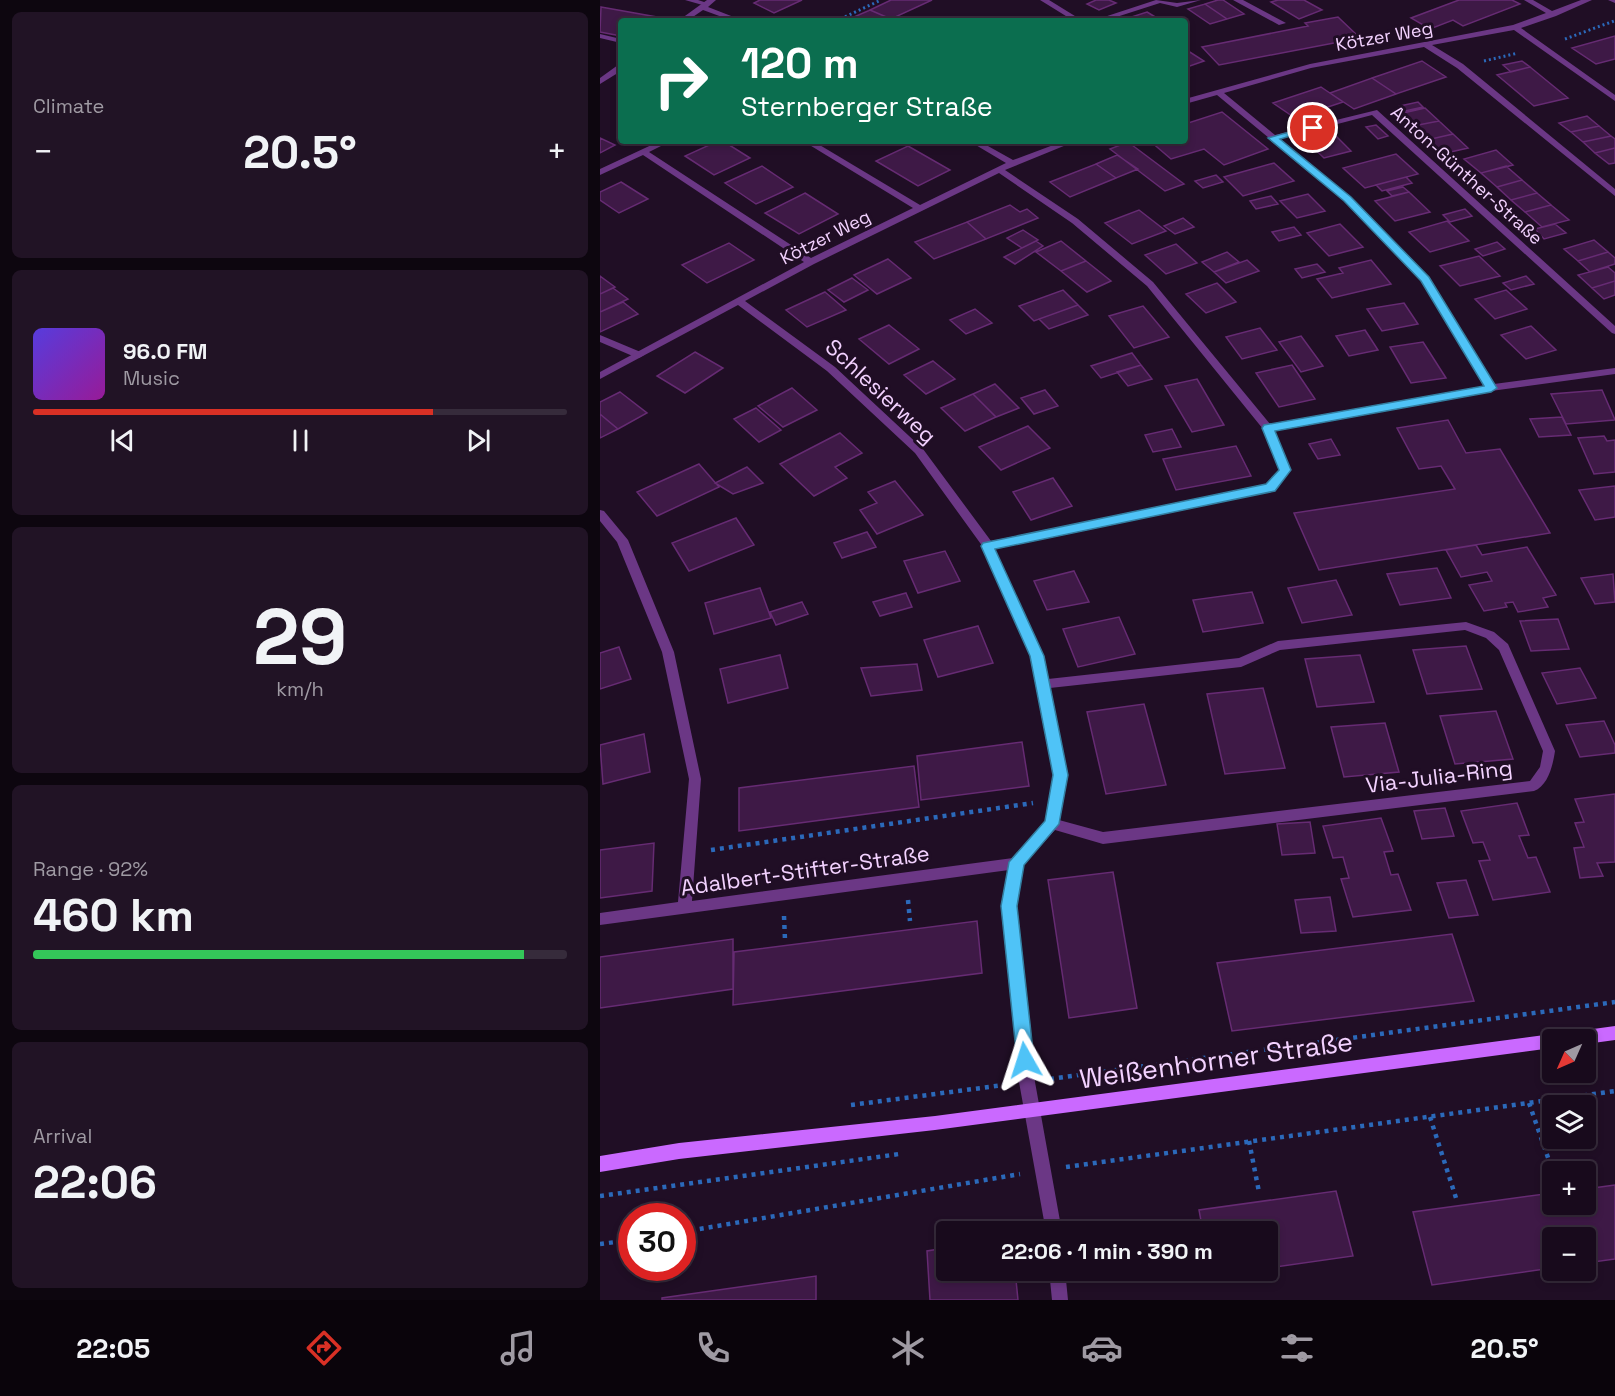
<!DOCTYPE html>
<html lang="en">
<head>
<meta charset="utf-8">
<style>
	:root { --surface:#180a1c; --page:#211325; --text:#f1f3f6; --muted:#9f9aa3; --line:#362b3b; --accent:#d93025 }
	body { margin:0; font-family:"Space Grotesk",sans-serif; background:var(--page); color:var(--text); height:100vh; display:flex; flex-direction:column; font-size:22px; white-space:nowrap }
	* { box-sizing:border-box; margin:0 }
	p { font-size:20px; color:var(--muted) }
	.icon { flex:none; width:33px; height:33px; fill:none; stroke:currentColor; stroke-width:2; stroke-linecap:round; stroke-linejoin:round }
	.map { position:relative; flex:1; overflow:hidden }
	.sheet { display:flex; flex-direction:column; gap:12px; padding:12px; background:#0d060f; width:600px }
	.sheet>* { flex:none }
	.hud { position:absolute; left:18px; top:18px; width:570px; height:126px; border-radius:6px; box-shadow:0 3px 9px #0003,0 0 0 2px var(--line); background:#0b6e4f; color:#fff; overflow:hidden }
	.needle { width:39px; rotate:225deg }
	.controls { position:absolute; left:942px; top:1029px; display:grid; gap:12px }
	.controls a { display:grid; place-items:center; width:54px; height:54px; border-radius:6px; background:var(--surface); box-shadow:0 3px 9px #0003,0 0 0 2px var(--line); font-size:30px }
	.speed { position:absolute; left:18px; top:1203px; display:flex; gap:12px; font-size:30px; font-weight:700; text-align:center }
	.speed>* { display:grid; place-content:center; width:78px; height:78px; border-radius:50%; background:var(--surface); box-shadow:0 3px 9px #0003,0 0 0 2px var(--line); line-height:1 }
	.speed .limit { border:9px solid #d22; background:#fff; color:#111 }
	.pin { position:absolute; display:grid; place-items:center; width:51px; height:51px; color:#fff; margin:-26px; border:3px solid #fff; border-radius:50%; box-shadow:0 2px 6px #0007 }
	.me { position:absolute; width:66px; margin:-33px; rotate:354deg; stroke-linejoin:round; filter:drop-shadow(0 0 4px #0008) }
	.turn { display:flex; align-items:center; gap:21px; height:126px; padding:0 24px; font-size:27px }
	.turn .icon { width:78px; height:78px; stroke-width:2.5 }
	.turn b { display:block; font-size:42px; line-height:51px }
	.big { font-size:45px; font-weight:700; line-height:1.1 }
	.sheet .card { flex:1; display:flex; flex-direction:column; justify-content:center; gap:9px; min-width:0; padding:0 21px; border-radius:9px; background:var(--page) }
	.sheet .dial { align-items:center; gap:0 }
	.dial b { font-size:78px; line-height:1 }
	.song { display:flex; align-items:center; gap:18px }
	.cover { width:72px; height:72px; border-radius:9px; background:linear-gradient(135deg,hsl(250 70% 55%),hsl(300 70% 35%)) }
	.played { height:6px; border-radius:3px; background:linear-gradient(90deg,var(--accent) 75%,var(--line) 75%) }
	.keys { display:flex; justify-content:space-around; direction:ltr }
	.heat { display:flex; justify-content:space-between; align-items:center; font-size:33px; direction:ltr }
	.charge { height:9px; border-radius:4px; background:linear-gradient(90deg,#34c759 92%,var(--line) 0) }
	.trip { position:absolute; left:336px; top:1221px; width:342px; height:60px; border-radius:6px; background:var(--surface); box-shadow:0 3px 9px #0003,0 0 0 2px var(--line); font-weight:700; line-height:60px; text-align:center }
	.tabs { display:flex; height:96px; justify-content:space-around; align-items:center; background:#0a040b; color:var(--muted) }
	.tabs .icon { width:42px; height:42px }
	.tabs .on { color:var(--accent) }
	.tabs b { font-size:27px; color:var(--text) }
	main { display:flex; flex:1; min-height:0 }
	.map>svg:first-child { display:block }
</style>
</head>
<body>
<main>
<section class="sheet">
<div class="card"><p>Climate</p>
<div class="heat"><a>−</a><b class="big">20.5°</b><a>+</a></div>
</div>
<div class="card">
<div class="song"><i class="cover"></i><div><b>96.0 FM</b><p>Music</p></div></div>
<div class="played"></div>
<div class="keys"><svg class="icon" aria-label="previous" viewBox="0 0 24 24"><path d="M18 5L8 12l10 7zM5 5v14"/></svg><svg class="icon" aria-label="pause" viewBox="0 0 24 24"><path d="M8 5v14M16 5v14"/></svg><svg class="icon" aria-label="next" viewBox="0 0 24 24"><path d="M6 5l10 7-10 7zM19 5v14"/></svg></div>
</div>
<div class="card dial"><b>29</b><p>km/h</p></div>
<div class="card"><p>Range · 92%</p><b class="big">460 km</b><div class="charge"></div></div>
<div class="card"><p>Arrival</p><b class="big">22:06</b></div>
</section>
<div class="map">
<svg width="1015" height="1300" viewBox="0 0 1015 1300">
	<rect width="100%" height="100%" fill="#200e25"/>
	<path fill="#3e1946" stroke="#662b73" stroke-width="1.5" d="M160 0H202L174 13 154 3Z
		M291 0H332L291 19 270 10Z
		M496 0H509L516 3 499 10 487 4Z
		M618 0H623L644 14 627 19 605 4Z
		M678 0H704L722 10 699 19 671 2Z
		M859 0H912L920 4 863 26 853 20 830 29 811 18Z
		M605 4 627 19 610 24 588 9Z
		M1 7 57 17 52 21H21V36L0 32Z
		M270 10 291 19 247 20Z
		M547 12 562 21H519Z
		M738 17 760 38 619 65 602 47 708 26 705 23Z
		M1015 36V59L996 64 972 48Z
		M585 49 604 61 587 67Z
		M822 61 846 77 796 94 772 78Z
		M922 61 930 67 911 72 903 65Z
		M930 67 968 98 934 106 897 75Z
		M772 78 796 94 754 109 730 93Z
		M721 87 743 102 695 118 673 103Z
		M818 102 823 107 805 111 800 106Z
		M825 108 839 121 813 126 799 114Z
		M622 112 668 149 624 165 604 149 571 159 550 141H585V124Z
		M987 116 999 126 971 132 959 123Z
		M839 121 853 134 827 140 813 126Z
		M776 125 788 136 778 139 766 127Z
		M999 126 1011 136 983 142 971 132Z
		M734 134 751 151 724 158 706 141Z
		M853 134 868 148 842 154 827 140Z
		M1011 136 1015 139V148L995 153 983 142Z
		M0 138 15 145 0 153Z
		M118 141H123L150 158 114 175 85 156Z
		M528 142 584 184 565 191 510 149Z
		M308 146 350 170 318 186 276 161Z
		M1015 148V163L1009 164 995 153Z
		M896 150 913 165 881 173 864 159Z
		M796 154 818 174 765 188 743 168Z
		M517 155 538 169 516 178 496 164Z
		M674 163 694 181 643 196 624 177Z
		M496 164 516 178 470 197 450 182Z
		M162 166 193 187 156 204 125 183Z
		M906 166 922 180 897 187 881 173Z
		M616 175 623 182 603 188 595 181Z
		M806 177 812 183 782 191 776 185Z
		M922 180 937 193 911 200 897 187Z
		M21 182 48 199 19 213 0 200V192Z
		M803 187 809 192 792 196 787 191Z
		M809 192 830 212 795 221 775 201Z
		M205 193 238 214 199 234 165 213Z
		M937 193 951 205 925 212 911 200Z
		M708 194 725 211 697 218 680 201Z
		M671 196 678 204 656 209 650 201Z
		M410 205 420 212 427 209 438 218 386 239 367 222Z
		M951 205 969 220 942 227 925 212Z
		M865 209 872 216 850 222 843 215Z
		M539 210 566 231 532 244 505 223Z
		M583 218 594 227 575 234 564 226Z
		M847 221 869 241 830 252 809 232Z
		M367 222 386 239 334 259 315 242Z
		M740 224 763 247 729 256 707 233Z
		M955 224 966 233 944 239 935 229Z
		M694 227 701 235 679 241 672 232Z
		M423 230 438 240 422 248 407 238Z
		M994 240 1008 252 978 261 964 249Z
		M436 241 443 246 415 264 404 257Z
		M461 241 486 261 461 271 436 252Z
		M897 242 905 249 883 256 875 249Z
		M129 243 154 260 107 283 82 265Z
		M576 244 597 263 566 274 545 255Z
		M627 252 639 262 614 272 602 262Z
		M1008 252 1015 258V264L990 272 978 261Z
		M879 256 900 276 860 286 840 266Z
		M288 259 311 278 277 294 254 275Z
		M647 260 659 271 626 283 614 272Z
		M771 260 791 284 732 298 717 279 743 273 739 268Z
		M486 261 511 281 487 292 461 271Z
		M717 264 725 272 702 278 695 269Z
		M1008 267 1015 273V281L992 288 978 275Z
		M0 276 15 287 0 294Z
		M926 276 934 284 911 290 903 283Z
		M252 278 268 290 244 302 228 290Z
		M1015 281V295L1004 299 992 288Z
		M617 283 636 302 606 313 586 294Z
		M13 288 28 299 0 312V294Z
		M463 290 478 305 434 321 419 306Z
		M906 290 927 309 895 319 875 299Z
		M225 292 246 310 207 327 186 310Z
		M23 302 38 314 0 332V312Z
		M804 303 818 324 782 331 767 309Z
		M478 305 488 315 449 329 439 319Z
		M543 306 569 337 534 348 509 316Z
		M375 309 392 323 366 334 350 320Z
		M289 325 319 349 289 364 259 339Z
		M931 326 956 350 926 359 901 335Z
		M660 328 677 350 642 359 626 337Z
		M765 330 778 350 749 356 736 336Z
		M701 336 723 366 701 372 679 342Z
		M823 342 846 378 811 383 790 347Z
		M95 352 123 368 85 393 57 376Z
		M532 353 541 365 501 378 491 366Z
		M333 361 355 379 326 394 304 375Z
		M541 365 552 379 528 386 517 372Z
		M692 365 715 399 679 407 656 373Z
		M597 379 624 425 592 432 565 386Z
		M395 384 419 408 396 417 373 394Z
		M192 388 217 410 183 427 158 406Z
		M445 390 458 406 434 414 421 398Z
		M1002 390 1015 420 966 424 951 394Z
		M20 392 47 413 18 429 0 414V402Z
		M373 394 396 417 365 431 341 408Z
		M156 408 181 430 159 442 134 419Z
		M0 414 18 429 0 438Z
		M962 417 971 435 939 437 930 419Z
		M848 420 866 453 900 449 950 533 719 570 694 513 855 489 841 466 819 469 797 428Z
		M428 426 450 448 401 470 379 447Z
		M572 429 581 447 553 452 545 435Z
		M240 433 262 453 235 467 247 478 214 496 180 464Z
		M1004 436 1007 441 1015 440V472L994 474 978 438Z
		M731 439 740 455 718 459 709 444Z
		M636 446 651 476 576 490 563 459Z
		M99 464 119 487 57 516 37 492Z
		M147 467 163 483 133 494 115 483Z
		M453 478 472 506 431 520 413 492Z
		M295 481 323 515 277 534 260 510 277 503 268 492Z
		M1015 486V517L995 520 979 490Z
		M136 518 154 545 89 571 72 543Z
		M267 532 276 547 242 558 234 543Z
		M876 545 882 555 927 547 956 595 943 598 948 607 918 612 913 602 905 603 907 607 884 611 869 585 892 581 887 572 861 577 846 550Z
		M345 551 360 581 318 593 304 561Z
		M837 568 851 598 800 605 787 574Z
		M474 571 489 602 447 610 434 581Z
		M1013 574 1015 602 995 604 981 578Z
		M736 580 752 615 702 623 688 588Z
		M160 588 171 618 114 634 105 603Z
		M652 592 663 623 603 632 593 600Z
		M306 593 312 607 280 616 273 602Z
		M202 602 208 614 176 625 170 612Z
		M519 617 535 654 478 667 463 629Z
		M958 619 969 649 931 651 920 621Z
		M378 626 393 663 338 677 324 640Z
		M866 646 882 689 827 694 813 650Z
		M19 647 31 679 0 689V653Z
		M180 655 188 688 128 703 120 669Z
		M760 655 774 702 717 707 705 659Z
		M317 664 322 690 271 696 261 668Z
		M980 668 996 698 957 704 942 673Z
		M663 688 685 768 625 774 607 694Z
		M544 704 566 785 506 794 487 712Z
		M896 711 913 759 855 764 840 716Z
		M1004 721 1015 745V753L980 757 966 725Z
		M785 723 799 772 744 777 731 727Z
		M44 734 50 772 3 784 0 745Z
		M422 742 429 786 321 800 317 756Z
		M314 766 319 807 139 831V788Z
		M1015 794V862L997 863 1003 876 980 878 974 848 984 847 975 823 984 822 975 799Z
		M917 803 929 835 919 836 928 858 936 857 950 892 893 900 879 861 890 860 883 842 873 843 861 811Z
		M845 808 854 836 822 839 814 811Z
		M781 818 793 851 784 852 791 875 798 874 811 910 753 917 741 879 749 878 743 857 733 858 723 826Z
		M710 822 715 853 682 855 677 824Z
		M54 843 52 891 0 898V850Z
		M513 872 537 1008 469 1018 448 880Z
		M866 880 878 915 849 918 837 883Z
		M730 897 736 931 701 933 695 900Z
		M377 921 382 973 133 1005 134 952Z
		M852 934 874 1001 632 1031 617 963Z
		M133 939V989L0 1008V957Z
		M1015 1185V1259L986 1263V1238H952V1268L832 1285 813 1212 952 1193V1204H986V1189Z
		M736 1191 753 1256 668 1268V1232H603L599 1210Z
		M346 1248V1270H415L418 1300H330L327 1251Z
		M610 1270H650L611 1276Z
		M216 1276V1300H62V1298Z"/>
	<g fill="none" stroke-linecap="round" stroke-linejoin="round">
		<path stroke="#2b69ba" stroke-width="3" stroke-dasharray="2 3" stroke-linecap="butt" d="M236 21 281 0
			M965 39 1014 21
			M884 61 918 53
			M491 144 499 141"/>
		<path stroke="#2b69ba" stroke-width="4.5" stroke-dasharray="4 5" stroke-linecap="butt" d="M111 850 433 803
			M308 900 310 921
			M184 916 185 940
			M450 1079 1015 1002
			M929 1103 953 1172
			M251 1105 404 1085
			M830 1117 856 1198
			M649 1141 659 1192
			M466 1167 1015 1091
			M0 1196 299 1154
			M82 1232 420 1174
			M0 1244 32 1240"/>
		<path fill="#6b3785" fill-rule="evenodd" d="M85 0H98L110 4 106 6Z
			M556 0 577 3 601 0 577 7 560 3 504 21H492Z
			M633 0H643L686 23 679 25Z
			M0 34 21 39V43L0 38Z
			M0 335 43 353 44 355 39 358 35 357 0 342Z"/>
		<path fill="#6b3785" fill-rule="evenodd" d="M107 0H116L108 7 144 21H133L103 10 87 21H78Z
			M440 0H449L483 21H474Z
			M924 0H933L952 11 981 0H992L956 16 921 28 1015 95V101L914 30 832 45 863 64 1015 189V196L857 68 824 47 711 68 624 93 675 135 777 110 1015 326V334L1012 333 772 115 680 139 751 197 828 277 894 384 1015 368V374L891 391 674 430 690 470 674 491 395 549 443 656 448 679 639 658 678 641 866 622 894 632 908 644 955 751C953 765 948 786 934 791L503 844 455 830 423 865 416 906 435 1082 462 1232H446L419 1082 402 906 409 870 0 925V913L78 902 89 779 62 652 17 542 0 521V510L4 511 28 540 74 652 101 779 92 901 413 858 446 822 455 775 431 656 383 547 315 453 227 371 138 305 0 379V372L204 262 43 155 0 175V169L60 141H71L49 152 211 258 313 208 203 141H213L320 205 406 163 369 141H379L413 160 464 141H476L405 170 478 219 553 282 670 424 885 386 821 280 745 201 617 95 585 104V99L710 64 913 25 946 13ZM399 173 472 223 547 286 663 429 679 470 666 485 391 541 323 449 235 367 145 301 214 264ZM865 630 886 638 899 650 943 751 940 767 930 781 503 832 459 820 467 775 450 688 641 667 680 650Z
			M1008 0H1015V3Z
			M18 65H21V71L0 84V78Z
			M449 1270H465L468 1300H452Z"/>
		<path fill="#ca69ff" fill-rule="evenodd" d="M1015 1026V1040L986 1044V1040H952V1048L335 1130 79 1159 0 1172V1156L79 1143 335 1116 952 1034 958 1037 964 1033Z"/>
	</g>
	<path fill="#4fc3f7" stroke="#337fa1" stroke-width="1.5" d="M713 125 718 128 716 129 680 139 751 197 829 277 897 388 891 392 675 431 691 470 675 491 395 549 444 656 468 775 459 824 424 865 417 906 434 1060 431 1066 425 1068 419 1066 417 1060 401 906 409 862 445 821 453 775 430 656 381 546 383 543 666 484 679 470 662 428 664 425 884 386 821 281 744 201 668 138Z"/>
	<g text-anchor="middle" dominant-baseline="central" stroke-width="6" stroke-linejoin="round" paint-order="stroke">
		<g font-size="18" fill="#f3d2ff" stroke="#200e25">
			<text transform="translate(784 36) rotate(-10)">Kötzer Weg</text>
			<text transform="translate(867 175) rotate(42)">Anton-Günther-Straße</text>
			<text transform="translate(225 237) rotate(-27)">Kötzer Weg</text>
		</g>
		<g font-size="22" fill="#f3d2ff" stroke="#200e25">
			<text transform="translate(281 391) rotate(43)">Schlesierweg</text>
			<text transform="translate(839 776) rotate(-7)">Via-Julia-Ring</text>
			<text transform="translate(205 870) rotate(-8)">Adalbert-Stifter-Straße</text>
		</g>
		<g font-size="27" fill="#f3d2ff" stroke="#200e25">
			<text transform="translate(616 1060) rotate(-8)">Weißenhorner Straße</text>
		</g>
	</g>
</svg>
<div class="controls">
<a><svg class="needle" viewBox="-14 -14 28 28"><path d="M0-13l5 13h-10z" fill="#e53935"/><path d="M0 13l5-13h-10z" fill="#9f9aa3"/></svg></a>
<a><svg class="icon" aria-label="layers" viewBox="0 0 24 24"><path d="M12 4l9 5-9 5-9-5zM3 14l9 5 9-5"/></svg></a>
<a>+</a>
<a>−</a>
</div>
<div class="speed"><div class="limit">30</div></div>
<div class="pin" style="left:713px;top:128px;background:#d93025"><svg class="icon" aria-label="arrive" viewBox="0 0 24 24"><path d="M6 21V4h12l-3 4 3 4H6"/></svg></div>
<svg class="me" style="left:425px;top:1060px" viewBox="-20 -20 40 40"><path d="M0-17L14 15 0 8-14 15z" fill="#4fc3f7" stroke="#fff" stroke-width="4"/></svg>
<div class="trip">22:06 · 1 min · 390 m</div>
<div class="hud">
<div class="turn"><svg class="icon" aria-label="right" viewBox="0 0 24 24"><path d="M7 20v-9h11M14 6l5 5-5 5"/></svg><div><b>120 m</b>Sternberger Straße</div></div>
</div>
</div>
</main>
<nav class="tabs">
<b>22:05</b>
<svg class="icon on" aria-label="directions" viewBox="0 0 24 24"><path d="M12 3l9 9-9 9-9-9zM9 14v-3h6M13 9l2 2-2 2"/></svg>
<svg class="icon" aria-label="music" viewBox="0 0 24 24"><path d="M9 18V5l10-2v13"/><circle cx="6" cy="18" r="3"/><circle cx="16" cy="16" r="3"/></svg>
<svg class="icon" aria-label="phone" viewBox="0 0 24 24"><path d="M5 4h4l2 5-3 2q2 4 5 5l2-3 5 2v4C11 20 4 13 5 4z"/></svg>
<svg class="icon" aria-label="climate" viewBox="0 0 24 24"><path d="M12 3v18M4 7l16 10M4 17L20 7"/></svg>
<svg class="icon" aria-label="car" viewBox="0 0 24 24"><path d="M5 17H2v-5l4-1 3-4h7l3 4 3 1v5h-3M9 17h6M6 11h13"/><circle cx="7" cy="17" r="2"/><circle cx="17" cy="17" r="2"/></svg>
<svg class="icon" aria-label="filters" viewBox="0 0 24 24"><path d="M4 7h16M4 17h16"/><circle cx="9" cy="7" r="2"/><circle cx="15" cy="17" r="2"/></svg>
<b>20.5°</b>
</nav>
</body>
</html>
